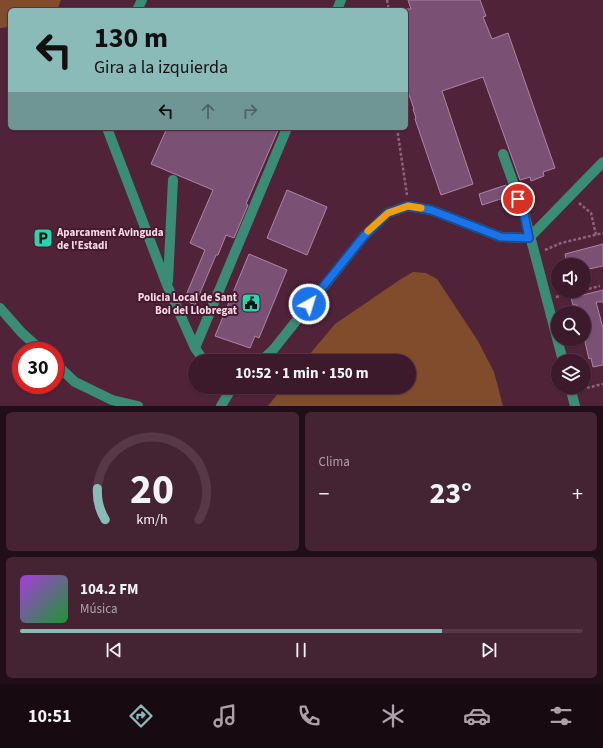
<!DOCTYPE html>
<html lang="es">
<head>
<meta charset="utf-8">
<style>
	:root { --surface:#3d1a2b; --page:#442333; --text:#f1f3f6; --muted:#ada1a9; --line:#563847; --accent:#8bbbb9 }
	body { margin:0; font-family:"Source Sans 3",sans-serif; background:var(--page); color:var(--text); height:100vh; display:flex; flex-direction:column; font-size:15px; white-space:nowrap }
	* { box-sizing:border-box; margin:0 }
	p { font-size:13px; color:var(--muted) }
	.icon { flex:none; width:22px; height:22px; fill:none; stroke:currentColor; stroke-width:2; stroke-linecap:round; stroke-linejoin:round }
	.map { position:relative; height:406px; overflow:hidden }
	.side { display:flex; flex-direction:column; gap:6px; padding:6px; background:#220e18; flex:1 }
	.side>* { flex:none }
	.banner { position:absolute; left:8px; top:8px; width:400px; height:122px; border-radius:6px; box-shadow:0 1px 3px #0004,0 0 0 1px var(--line); background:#8bbbb9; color:#111; overflow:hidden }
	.buttons { position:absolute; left:551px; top:258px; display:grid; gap:8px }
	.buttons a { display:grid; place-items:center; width:40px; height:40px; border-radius:50%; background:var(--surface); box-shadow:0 1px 3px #0004,0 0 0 1px var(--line); font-size:20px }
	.speed { position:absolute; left:12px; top:342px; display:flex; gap:8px; font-size:20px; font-weight:700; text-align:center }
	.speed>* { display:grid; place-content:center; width:52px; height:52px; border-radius:50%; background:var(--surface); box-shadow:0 1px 3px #0004,0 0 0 1px var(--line); line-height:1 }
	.speed .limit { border:6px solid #d22; background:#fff; color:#111 }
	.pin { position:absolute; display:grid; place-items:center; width:34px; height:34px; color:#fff; margin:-17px; border:2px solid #fff; border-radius:50%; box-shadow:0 1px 4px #0007 }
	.me { position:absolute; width:44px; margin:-22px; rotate:39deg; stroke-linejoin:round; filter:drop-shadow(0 0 3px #0008) }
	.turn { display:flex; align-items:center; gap:14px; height:84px; padding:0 20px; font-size:18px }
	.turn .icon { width:52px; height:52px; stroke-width:2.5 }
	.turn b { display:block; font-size:28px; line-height:34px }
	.lanes { display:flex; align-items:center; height:38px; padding:0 20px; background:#0003; justify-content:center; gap:20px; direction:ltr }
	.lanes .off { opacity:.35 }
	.big { font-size:30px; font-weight:700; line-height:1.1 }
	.side .widget { flex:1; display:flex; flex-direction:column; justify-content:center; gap:6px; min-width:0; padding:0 14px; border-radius:6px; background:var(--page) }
	.side .dial { align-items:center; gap:0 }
	.dial svg { height:104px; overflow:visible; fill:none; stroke:var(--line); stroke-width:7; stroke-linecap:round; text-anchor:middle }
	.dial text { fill:var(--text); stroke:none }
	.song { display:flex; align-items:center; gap:12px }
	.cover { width:48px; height:48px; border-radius:6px; background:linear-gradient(135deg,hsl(280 70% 55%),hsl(130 70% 35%)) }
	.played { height:4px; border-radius:2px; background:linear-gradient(90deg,var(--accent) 75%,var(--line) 75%) }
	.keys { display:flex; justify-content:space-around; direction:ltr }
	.heat { display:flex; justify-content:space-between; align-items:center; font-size:22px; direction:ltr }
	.side .tiles { flex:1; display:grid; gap:6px; grid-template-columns:1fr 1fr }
	.widget:last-child { grid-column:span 2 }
	.trip { position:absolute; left:188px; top:354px; width:228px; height:40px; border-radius:20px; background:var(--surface); box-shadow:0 1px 3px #0004,0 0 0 1px var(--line); font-weight:700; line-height:40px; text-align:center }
	.tabs { display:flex; height:64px; justify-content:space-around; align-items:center; background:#180a11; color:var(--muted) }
	.tabs .icon { width:28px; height:28px }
	.tabs .selected { color:var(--accent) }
	.tabs b { font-size:18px; color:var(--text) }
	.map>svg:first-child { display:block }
</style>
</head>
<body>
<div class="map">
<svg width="603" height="406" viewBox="0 0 603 406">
	<rect width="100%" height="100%" fill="#512339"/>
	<path fill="#804c2b" d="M0 0H61L57 10H10V27L0 28Z
		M413 272 426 273 437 279 478 341 494 372 503 406H268L283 387H409V361H304L335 324 401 279Z"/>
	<path fill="#7a5174" stroke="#af83a8" d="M408 0H480L486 16 483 17 492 39 508 33 555 168 543 172 544 176 531 181 530 177 520 180 483 77 442 91 473 184 441 195 415 119 416 118 413 109H414L406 86V9H411Z
		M167 128H279L246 204 248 205 234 238 226 235 218 255H216L195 305 184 300 205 250 190 243 213 190 151 164Z
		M506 185 510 196 482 205 479 194Z
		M287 190 327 207 307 255 267 238Z
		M603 244V266L584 270V265H567L565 254Z
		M249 254 287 270 259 338 255 336 250 348 215 336Z
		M603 290V302H596L603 328V365L593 367 591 358 589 359 585 342 586 341 584 332V313H579L577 305H573L571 298Z"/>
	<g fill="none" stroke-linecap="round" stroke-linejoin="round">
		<path stroke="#8d6477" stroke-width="2.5" stroke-dasharray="3 2" stroke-linecap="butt" d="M387 0 389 10
			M397 128 407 195
			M579 203 591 213 596 235
			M545 250 561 243 603 233
			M584 290 600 286
			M556 297 580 291
			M582 389 603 384"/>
		<path stroke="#3b8c75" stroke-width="10" d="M137 10 142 0
			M337 10 341 0
			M107 128 167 285 195 348 204 361
			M503 154 524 213 563 361
			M529 238 603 162
			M168 281 173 180
			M0 308 22 333 42 351
			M195 348 287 128
			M261 361 273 350 364 236 388 213 408 206 431 210 501 237 529 238
			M55 363 75 382 112 400 138 406
			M570 387 575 406
			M221 406 230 391 234 387"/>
	</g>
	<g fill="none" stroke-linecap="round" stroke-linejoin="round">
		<defs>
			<path id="route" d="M309 304 364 236 388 213 408 206 431 210 501 237 529 238 524 214 518 199"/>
		</defs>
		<use href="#route" stroke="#114b97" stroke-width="10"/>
		<use href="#route" stroke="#1a73e8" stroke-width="7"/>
		<path stroke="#f59e0b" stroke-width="7" d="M368 231 388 213 408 206 421 208"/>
	</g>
	<defs>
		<symbol id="parking-square" viewBox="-11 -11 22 22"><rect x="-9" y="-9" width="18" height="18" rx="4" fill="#29d5ad" stroke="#45192f"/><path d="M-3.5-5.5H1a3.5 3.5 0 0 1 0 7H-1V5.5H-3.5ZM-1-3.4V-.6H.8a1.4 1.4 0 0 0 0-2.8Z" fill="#111"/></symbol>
		<symbol id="civic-square" viewBox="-11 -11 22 22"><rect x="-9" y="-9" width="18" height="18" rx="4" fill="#29d5ad" stroke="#45192f"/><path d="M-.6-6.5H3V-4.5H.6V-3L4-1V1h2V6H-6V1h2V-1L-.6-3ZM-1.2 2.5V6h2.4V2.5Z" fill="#111"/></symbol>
	</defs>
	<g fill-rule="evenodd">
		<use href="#parking-square" x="32" y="227" width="22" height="22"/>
		<use href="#civic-square" x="240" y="292" width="22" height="22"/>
	</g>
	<g text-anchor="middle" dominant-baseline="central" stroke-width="4" stroke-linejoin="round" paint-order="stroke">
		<g font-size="11" font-weight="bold" fill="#f8dae6" stroke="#45192f" text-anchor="start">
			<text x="57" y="232">Aparcament Avinguda<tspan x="57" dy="13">de l'Estadi</tspan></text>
			<text x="237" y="297" text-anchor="end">Policia Local de Sant<tspan x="237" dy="13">Boi del Llobregat</tspan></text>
		</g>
	</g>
</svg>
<div class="buttons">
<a><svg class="icon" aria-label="sound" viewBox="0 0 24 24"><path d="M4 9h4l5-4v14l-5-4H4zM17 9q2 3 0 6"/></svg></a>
<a><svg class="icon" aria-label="search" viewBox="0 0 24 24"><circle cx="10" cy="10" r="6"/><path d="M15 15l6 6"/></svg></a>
<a><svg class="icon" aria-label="layers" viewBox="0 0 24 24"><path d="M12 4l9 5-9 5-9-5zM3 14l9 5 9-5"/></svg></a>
</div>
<div class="speed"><div class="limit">30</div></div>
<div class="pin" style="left:518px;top:199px;background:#d93025"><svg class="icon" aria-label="arrive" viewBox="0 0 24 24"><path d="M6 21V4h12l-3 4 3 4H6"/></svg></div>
<svg class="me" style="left:309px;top:304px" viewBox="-20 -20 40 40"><circle r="17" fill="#1a73e8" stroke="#fff" stroke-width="3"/><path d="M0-11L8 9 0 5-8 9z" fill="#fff"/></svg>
<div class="trip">10:52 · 1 min · 150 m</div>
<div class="banner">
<div class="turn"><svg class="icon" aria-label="left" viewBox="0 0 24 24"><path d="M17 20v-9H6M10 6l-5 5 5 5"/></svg><div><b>130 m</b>Gira a la izquierda</div></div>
<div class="lanes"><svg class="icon" aria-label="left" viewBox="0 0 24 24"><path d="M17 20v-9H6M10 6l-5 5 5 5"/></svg><svg class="icon off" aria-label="ahead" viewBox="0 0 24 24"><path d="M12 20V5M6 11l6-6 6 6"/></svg><svg class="icon off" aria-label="right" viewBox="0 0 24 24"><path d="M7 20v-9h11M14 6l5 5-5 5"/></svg></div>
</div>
</div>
<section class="side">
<div class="tiles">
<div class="widget dial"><svg viewBox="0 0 100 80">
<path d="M14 69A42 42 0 1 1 86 69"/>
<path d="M14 69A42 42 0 0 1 8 45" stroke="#8bbbb9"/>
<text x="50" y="56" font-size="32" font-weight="700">20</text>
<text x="50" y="72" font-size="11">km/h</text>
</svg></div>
<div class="widget"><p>Clima</p>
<div class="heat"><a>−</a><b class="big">23°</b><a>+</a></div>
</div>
<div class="widget">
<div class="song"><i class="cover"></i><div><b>104.2 FM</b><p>Música</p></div></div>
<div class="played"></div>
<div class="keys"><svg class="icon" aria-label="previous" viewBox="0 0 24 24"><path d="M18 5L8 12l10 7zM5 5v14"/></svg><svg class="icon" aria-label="pause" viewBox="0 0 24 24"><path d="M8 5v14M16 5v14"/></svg><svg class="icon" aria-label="next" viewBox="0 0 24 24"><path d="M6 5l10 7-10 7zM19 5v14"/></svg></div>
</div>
</div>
</section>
<nav class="tabs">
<b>10:51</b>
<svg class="icon selected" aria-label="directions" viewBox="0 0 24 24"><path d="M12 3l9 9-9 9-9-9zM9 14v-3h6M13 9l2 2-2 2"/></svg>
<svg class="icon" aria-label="music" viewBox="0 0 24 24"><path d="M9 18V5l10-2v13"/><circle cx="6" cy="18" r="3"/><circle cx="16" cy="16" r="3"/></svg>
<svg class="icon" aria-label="phone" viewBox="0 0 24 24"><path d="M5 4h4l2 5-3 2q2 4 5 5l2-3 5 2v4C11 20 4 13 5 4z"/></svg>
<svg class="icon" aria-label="climate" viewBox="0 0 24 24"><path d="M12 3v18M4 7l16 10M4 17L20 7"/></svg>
<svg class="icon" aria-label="car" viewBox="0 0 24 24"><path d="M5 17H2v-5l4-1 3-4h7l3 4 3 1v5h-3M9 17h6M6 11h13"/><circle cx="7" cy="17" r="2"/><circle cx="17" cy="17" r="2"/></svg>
<svg class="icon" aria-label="filters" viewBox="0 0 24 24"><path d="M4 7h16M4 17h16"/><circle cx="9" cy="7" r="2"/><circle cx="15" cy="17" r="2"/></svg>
</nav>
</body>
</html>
